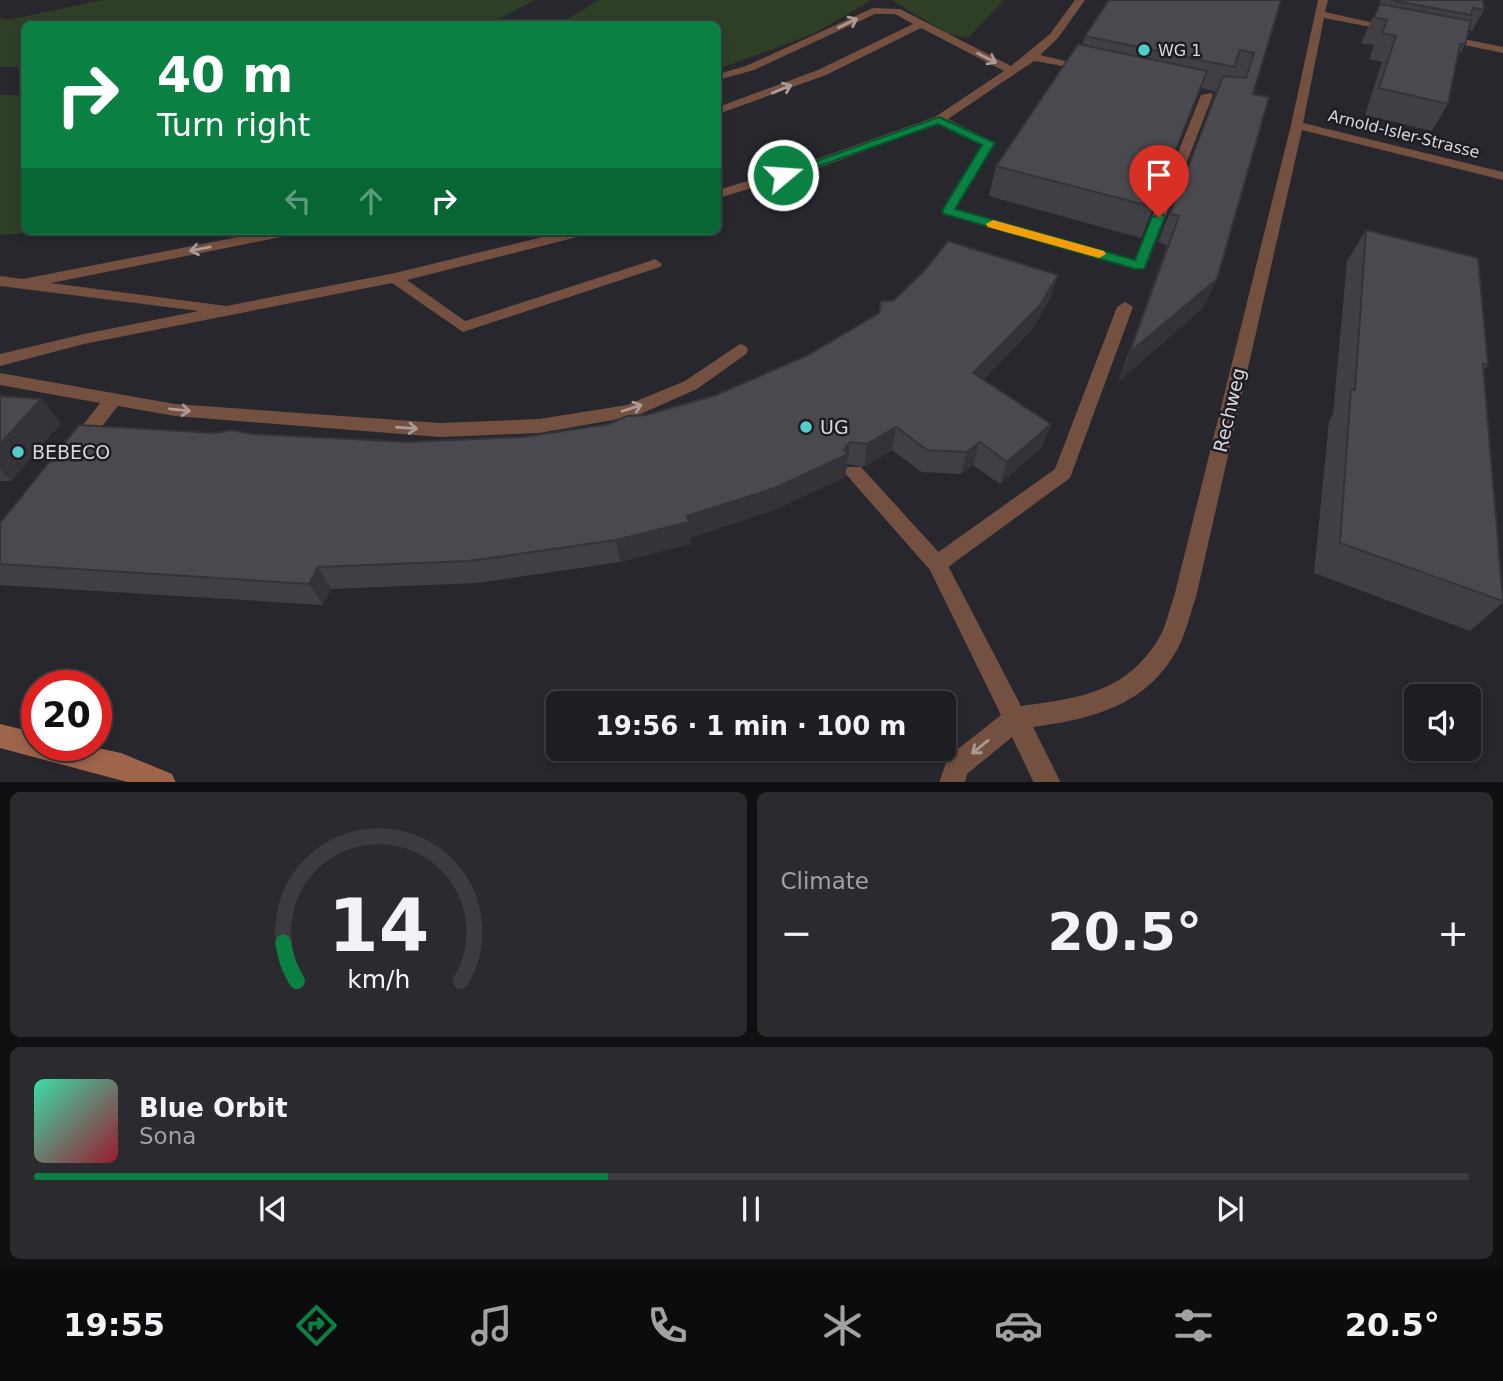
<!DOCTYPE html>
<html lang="en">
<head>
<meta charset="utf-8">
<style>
	:root { --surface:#1e1d22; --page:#2b2a2f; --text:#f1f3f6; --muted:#a1a2a5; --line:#3c3b40; --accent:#0b8043 }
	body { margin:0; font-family:"DejaVu Sans",sans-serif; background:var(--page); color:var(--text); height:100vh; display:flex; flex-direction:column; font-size:26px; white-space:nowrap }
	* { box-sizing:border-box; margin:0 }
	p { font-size:23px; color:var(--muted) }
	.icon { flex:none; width:38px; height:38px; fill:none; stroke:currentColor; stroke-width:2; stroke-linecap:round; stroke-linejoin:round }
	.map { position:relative; height:782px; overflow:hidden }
	.side { display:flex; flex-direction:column; gap:10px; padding:10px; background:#101013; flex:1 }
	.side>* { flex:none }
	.hud { position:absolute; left:21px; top:21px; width:700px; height:214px; border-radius:10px; box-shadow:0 4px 10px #0003,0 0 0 2px var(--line); background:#0b8043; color:#fff; overflow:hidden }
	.tools { position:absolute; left:1404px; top:684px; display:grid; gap:14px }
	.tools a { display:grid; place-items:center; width:77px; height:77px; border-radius:10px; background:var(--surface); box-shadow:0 4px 10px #0003,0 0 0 2px var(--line); font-size:35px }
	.speed { position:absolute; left:21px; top:670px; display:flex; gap:14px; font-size:35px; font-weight:700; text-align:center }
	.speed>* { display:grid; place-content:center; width:91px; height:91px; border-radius:50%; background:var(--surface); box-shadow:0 4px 10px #0003,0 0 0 2px var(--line); line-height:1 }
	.speed .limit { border:10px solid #d22; background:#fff; color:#111 }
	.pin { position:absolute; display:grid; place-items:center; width:60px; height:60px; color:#fff; margin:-72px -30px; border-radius:50% 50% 50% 0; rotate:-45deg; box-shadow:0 0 7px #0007 }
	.pin .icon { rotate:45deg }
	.me { position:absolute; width:77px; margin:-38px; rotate:72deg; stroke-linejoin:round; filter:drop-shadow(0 0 5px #0008) }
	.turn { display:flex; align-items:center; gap:24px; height:147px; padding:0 21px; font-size:32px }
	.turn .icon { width:91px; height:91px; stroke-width:2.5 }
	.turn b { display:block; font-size:49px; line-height:60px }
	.lanes { display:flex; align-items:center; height:66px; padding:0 21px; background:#0003; justify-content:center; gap:35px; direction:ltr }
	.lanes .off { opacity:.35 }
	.big { font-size:52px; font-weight:700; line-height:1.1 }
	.side .widget { flex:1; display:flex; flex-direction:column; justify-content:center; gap:10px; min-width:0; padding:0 24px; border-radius:10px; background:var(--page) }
	.side .dial { align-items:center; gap:0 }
	.dial svg { height:182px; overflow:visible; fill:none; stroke:var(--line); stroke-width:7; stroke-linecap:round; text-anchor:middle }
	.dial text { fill:var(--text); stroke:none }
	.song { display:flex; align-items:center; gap:21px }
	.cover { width:84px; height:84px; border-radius:10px; background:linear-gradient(135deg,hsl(160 70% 55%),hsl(350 70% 35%)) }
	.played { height:7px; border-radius:4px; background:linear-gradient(90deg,var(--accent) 40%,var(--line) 40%) }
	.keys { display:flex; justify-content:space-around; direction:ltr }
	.heat { display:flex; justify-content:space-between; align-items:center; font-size:38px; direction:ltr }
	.side .tiles { flex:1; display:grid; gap:10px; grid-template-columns:1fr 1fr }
	.widget:last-child { grid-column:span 2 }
	.trip { position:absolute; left:546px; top:691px; width:410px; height:70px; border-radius:10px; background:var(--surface); box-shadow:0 4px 10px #0003,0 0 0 2px var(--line); font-weight:700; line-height:70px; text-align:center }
	.tab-bar { display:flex; height:112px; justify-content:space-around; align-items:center; background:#0c0c0e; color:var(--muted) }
	.tab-bar .icon { width:49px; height:49px }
	.tab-bar .current { color:var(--accent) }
	.tab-bar b { font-size:32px; color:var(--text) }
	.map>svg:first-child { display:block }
</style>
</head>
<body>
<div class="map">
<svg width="1503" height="783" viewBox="0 0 1503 783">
	<rect width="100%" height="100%" fill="#28272d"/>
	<path fill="#2f3f26" d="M103 0H535L489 24H24V67H0V18L8 20Z
		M599 0H872L811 35 718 69V24H559Z
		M882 0H1004L968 38 948 34 891 0Z
		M0 95H24V231H60L0 235Z"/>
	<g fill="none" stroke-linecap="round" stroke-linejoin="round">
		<path fill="#745040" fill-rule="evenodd" d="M1075 0H1085L1058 38 1040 55 1091 67V71L1034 61 948 119 995 143 956 209 1135 260 1201 95 1211 93 1213 95 1145 269H1135L943 214 941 211 982 144 938 124 810 171 718 198V190L800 165 935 117 1004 71 921 28 826 75 718 114V107L818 70 913 24 895 14H875L754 70 718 80V74L746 66 873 8 900 9 1011 66 1050 34Z
			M269 231H298L291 235 51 283 226 306 395 273 567 231H591L589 234 407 280 465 321 650 261 655 259 662 264 660 267 463 332 392 283 84 344 0 366V354L84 334 199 311 0 286V276L23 279Z
			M1125 302 1133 307 1070 478 944 570 937 573 930 570 927 564 930 558 1055 469 1117 307Z
			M740 344 746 346 748 350 746 354 697 389 636 416 539 433 440 437 175 416 118 406 84 449H70L68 444 100 403 0 385V373L175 404 440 423 539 419 627 405 685 381Z"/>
		<path fill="#745040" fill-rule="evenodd" d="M1318 0H1328L1325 12 1397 28 1392 31 1324 18 1303 123 1503 172V180L1302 130 1196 597C1190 614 1186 633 1178 648 1147 706 1092 719 1033 727L1061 783H1034L1012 737 967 774 965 783H939L948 757 1001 715 930 570 844 472 847 467H861L944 558 1021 706C1079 698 1126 693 1159 638 1166 627 1169 610 1174 597L1291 125Z
			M1444 35 1503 47V53L1440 40V36Z"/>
		<path fill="#9f654b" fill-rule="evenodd" d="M0 724 37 733V746H88L121 753 172 774 176 783H131L0 748Z"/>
	</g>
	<path fill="#403f44" d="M1281 0 1253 94 1217 279 1203 308 1118 382 1167 245 1158 242 1217 92 1201 88 1141 238 989 196 996 166 1082 45 1085 36Z
		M1381 0H1483L1484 10 1472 31 1469 30 1465 45 1457 58 1448 104 1432 131 1365 115 1382 62 1369 59 1374 45 1361 43Z
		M1366 230 1488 365 1484 371 1503 592V602L1470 631 1314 573 1329 421 1333 414 1347 261Z
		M924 271 1051 297 1033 328 983 380 1051 424 1042 447 1000 484 973 465 961 474 922 472 892 450 864 467 847 464 845 477 774 510 690 538 691 544 620 562 477 583 331 589 323 605 0 585V523L252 434 408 442 523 437 609 424 646 415 716 395 808 355 879 313Z
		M0 396 41 399 61 423 11 481H0Z"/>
	<path fill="#343337" d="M1058 275 1051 297 1033 328 968 396 973 373Z
		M1217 279 1203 308 1118 382 1130 352Z
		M41 399 61 423 11 481 0 469V444Z
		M1051 424 1042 447 1000 484 1007 462Z
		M896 427 892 450 864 467 867 444Z
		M850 442 845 477 774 510 690 538 691 544 620 562 616 540 687 516 844 450Z
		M980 442 973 465 961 474 967 452Z
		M318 567 331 589 323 605 309 584Z"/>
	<path fill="#4a494f" stroke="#343337" stroke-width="2" d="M1109 0H1281L1253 94 1269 97 1217 279 1130 352 1179 216 1170 214 1223 76 1246 78 1254 53 1240 50 1234 67 1085 36Z
		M1390 0H1483L1484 10 1473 8 1471 15Z
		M1380 4 1471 21 1465 45 1460 44 1448 104 1379 88 1396 36 1382 33 1387 20 1374 17Z
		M1078 44 1207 71 1153 207 996 166Z
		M1366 230 1478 258 1488 365 1483 364 1503 601 1340 543 1351 389 1355 390Z
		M948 241 1058 275 1040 305 973 373 1051 424 1007 462 980 442 967 452 927 450 896 427 867 444 850 442 844 450 848 454 775 488 687 516 689 522 616 540 469 561 318 567 309 584 0 564V523L79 425 215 433 232 430 252 434 408 442 523 437 609 424 627 416 646 415 716 395 808 355 879 313 881 302 894 300 924 271Z
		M0 396 41 399 0 444Z"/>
	<defs><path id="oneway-shaft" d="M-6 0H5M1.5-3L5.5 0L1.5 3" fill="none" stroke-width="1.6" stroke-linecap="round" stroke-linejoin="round" transform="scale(1.75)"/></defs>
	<g stroke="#ab9a95">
		<use href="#oneway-shaft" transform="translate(848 23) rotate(-26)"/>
		<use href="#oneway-shaft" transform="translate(987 58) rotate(27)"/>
		<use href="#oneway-shaft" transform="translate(782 89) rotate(-23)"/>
		<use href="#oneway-shaft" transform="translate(200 249) rotate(169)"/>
		<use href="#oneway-shaft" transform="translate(632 408) rotate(-18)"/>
		<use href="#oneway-shaft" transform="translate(180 410) rotate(6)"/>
		<use href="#oneway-shaft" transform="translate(407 428) rotate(4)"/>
		<use href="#oneway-shaft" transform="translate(980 747) rotate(141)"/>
	</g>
	<path fill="#0b8043" stroke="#07532c" stroke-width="2" d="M939 117 995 143 955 209 1135 260 1152 217 1163 214 1165 217 1144 269H1135L944 214 942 211 982 145 938 124 788 177 777 175Z"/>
	<path fill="#f59e0b" d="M993 220 1104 251 1106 254 1099 258 988 227 986 224Z"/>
	<g fill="#53cdc9" stroke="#1f1d23" stroke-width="2.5">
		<circle cx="1144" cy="50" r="7"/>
		<circle cx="806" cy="427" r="7"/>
		<circle cx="18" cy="452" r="7"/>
	</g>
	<g text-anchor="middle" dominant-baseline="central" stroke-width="5" stroke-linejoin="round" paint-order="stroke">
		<g font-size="16" fill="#d8d7db" stroke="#1f1d23" text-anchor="start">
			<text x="1158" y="50">WG 1</text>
		</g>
		<g font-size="16" fill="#d8d7db" stroke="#1f1d23">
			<text transform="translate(1404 134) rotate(14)">Arnold-Isler-Strasse</text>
		</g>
		<g font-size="19" fill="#d8d7db" stroke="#1f1d23">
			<text transform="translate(1229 410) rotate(-77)">Rechweg</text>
		</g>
		<g font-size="19" fill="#d8d7db" stroke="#1f1d23" text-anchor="start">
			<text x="820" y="427">UG</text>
			<text x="32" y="452">BEBECO</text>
		</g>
	</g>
</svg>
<div class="tools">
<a><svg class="icon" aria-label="sound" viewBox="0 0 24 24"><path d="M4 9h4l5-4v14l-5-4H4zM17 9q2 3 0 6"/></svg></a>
</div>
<div class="speed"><div class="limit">20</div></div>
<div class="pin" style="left:1159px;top:217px;background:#d93025"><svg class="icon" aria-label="arrive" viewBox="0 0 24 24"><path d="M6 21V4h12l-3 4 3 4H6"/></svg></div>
<svg class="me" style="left:783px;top:175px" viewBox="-20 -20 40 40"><circle r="17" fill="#0b8043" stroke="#fff" stroke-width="3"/><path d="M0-11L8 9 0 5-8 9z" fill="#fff"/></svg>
<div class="trip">19:56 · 1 min · 100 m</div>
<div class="hud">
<div class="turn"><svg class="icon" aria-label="right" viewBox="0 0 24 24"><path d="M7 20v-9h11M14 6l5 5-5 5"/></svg><div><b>40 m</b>Turn right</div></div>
<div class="lanes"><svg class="icon off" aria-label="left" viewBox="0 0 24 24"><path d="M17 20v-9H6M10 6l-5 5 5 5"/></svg><svg class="icon off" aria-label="ahead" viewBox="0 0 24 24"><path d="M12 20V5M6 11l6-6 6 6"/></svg><svg class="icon" aria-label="right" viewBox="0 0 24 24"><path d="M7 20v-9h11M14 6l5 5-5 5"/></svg></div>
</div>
</div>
<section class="side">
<div class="tiles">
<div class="widget dial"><svg viewBox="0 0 100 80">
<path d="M14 69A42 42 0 1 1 86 69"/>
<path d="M14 69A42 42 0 0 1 8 52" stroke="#0b8043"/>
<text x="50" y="56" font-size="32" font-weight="700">14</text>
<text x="50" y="72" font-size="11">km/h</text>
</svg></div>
<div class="widget"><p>Climate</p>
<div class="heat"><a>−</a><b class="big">20.5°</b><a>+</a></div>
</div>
<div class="widget">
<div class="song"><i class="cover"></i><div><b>Blue Orbit</b><p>Sona</p></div></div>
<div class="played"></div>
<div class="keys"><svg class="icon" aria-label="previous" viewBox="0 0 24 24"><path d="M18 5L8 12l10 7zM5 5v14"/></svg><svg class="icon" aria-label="pause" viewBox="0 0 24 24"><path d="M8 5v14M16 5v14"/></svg><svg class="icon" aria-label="next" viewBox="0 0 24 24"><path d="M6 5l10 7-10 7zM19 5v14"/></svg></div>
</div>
</div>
</section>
<nav class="tab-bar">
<b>19:55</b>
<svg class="icon current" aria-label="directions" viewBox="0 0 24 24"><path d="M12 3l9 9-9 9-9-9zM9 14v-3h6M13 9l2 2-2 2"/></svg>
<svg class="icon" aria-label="music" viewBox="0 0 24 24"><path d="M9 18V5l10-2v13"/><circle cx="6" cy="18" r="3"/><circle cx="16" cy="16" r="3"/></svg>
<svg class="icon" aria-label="phone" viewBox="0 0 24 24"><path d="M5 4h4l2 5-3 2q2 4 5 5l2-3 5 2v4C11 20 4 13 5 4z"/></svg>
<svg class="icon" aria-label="climate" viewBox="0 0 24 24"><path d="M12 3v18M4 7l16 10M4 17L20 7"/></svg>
<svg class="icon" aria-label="car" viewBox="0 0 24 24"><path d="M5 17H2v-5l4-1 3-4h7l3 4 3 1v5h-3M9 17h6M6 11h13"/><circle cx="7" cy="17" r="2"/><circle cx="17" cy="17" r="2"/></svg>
<svg class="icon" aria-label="filters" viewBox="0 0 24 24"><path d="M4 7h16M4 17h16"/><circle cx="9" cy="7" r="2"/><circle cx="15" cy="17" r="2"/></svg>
<b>20.5°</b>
</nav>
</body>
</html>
